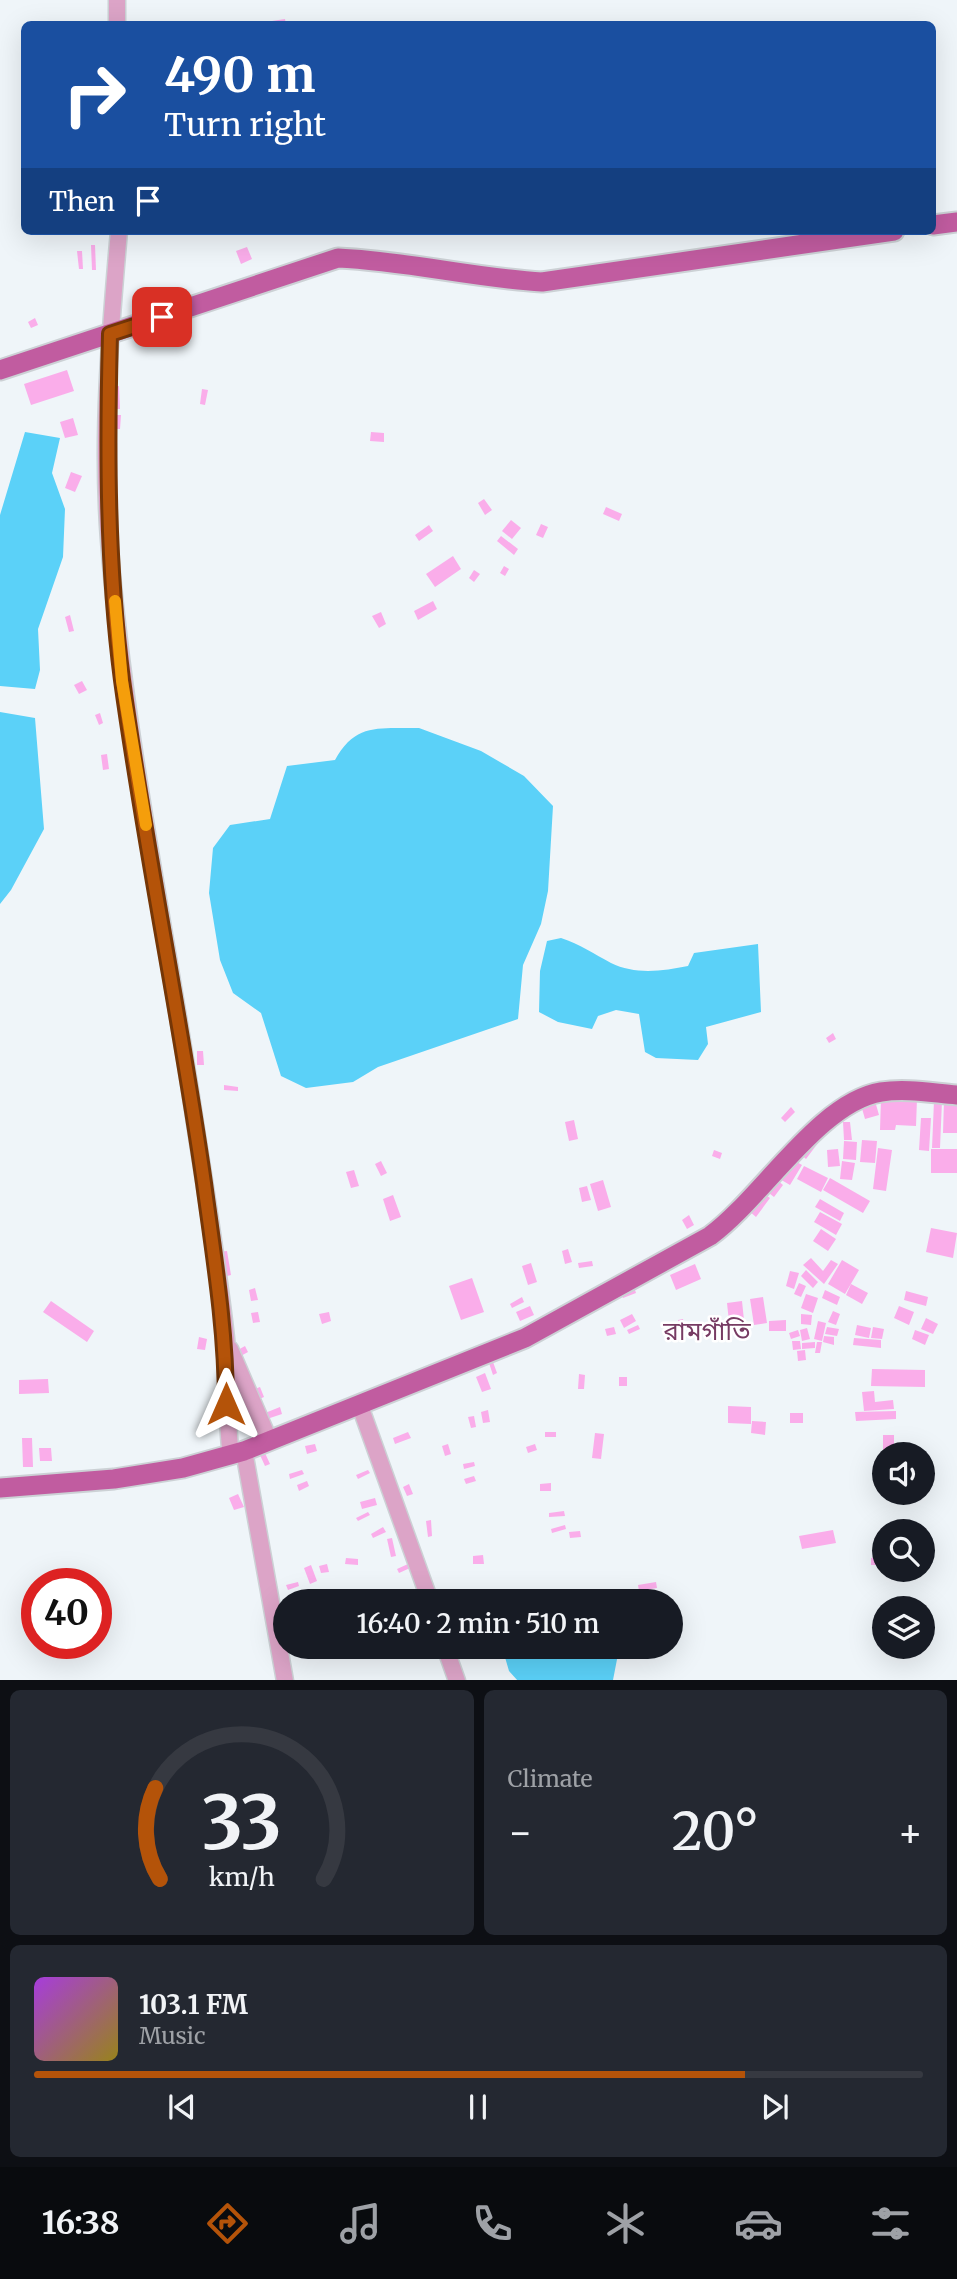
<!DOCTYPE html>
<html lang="en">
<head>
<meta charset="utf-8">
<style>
	:root { --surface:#171b24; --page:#242831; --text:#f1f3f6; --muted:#9ea1a6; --line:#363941; --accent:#b45309 }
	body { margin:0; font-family:Merriweather,"Noto Sans Bengali",serif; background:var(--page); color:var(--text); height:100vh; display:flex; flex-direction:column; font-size:26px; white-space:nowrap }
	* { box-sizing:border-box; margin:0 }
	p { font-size:23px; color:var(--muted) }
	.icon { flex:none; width:38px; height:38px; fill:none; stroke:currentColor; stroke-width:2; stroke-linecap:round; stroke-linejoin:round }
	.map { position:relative; height:1680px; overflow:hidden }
	.side { display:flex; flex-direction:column; gap:10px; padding:10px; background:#0d0f14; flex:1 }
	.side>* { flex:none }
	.guide { position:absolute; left:21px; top:21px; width:915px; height:214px; border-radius:10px; box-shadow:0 7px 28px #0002; background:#1a4fa0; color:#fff; overflow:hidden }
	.buttons { position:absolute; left:872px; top:1442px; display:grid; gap:14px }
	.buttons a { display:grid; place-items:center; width:63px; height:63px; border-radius:50%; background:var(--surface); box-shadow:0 7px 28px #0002; font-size:35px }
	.speed { position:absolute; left:21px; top:1568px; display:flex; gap:14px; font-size:35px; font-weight:700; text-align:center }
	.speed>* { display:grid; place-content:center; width:91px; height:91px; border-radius:50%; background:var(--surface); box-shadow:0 7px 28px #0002; line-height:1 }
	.speed .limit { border:10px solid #d22; background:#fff; color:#111 }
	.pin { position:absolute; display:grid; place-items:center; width:60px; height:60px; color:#fff; margin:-30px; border-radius:14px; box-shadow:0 4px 10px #0006 }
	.me { position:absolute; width:77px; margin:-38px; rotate:0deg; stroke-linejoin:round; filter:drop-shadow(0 0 5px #0008) }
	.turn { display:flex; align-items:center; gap:24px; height:147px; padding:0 28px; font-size:32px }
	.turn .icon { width:91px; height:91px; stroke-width:2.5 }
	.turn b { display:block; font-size:49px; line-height:60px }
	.then { display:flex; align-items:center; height:66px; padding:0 28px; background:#0003; gap:14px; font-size:26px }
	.big { font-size:52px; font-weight:600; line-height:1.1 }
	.side .widget { flex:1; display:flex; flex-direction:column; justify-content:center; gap:10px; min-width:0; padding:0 24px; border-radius:10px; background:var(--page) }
	.side .dial { align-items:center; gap:0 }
	.dial svg { height:182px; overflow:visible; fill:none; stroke:var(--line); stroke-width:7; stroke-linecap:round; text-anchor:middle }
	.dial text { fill:var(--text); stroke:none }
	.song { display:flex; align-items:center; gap:21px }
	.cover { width:84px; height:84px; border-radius:10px; background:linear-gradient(135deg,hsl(280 70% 55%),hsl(50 70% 35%)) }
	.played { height:7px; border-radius:4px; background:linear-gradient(90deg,var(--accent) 80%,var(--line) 80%) }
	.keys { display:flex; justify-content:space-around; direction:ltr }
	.heat { display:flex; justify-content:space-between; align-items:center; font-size:38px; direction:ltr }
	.side .tiles { flex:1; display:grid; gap:10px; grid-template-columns:1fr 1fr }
	.widget:last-child { grid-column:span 2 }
	.trip { position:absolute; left:273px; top:1589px; width:410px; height:70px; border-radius:35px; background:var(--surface); box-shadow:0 7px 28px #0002; font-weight:600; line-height:70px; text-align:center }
	.dock { display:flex; height:112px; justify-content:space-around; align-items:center; background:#090b0e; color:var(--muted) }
	.dock .icon { width:49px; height:49px }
	.dock .active { color:var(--accent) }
	.dock b { font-size:32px; color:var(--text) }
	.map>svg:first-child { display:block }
</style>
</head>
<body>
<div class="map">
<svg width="957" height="1681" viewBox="0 0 957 1681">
	<rect width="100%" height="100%" fill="#eff5f9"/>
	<path fill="#5bd1f8" d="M25 432 60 438 52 473 65 509 63 557 38 629 40 670 35 689 0 686V515Z
		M0 712 35 718 44 829 11 890 0 904Z
		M419 728 481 751 524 776 553 806 548 891 541 924 523 965 518 1019 378 1067 353 1082 306 1088 281 1076 261 1013 233 993 220 960 209 893 213 848 230 825 270 819 287 766 335 760C356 722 380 729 419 728Z
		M561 938C580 944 594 954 611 963 635 975 663 971 688 966L694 953 758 944 761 1012 706 1027 708 1044 698 1060 656 1058 645 1052 639 1014 616 1010 598 1016 592 1029 558 1022 539 1012 540 971 547 941Z
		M502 1647H618L619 1649 613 1680 518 1681 509 1671Z"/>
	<path fill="#faadea" d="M285 19 286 24H272V21Z
		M91 245H95L96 270H92Z
		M247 247 252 259 241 264 236 251Z
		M77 251H82L83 269H79Z
		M35 318 38 325 31 328 28 322Z
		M67 370 74 391 31 405 24 384Z
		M119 386 120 409H113L112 387Z
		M202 389 208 390 205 405 200 404Z
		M114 415H121L120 429H114Z
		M73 418 78 435 65 438 60 422Z
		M371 432 384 433V442L370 441Z
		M71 472 82 476 75 492 65 488Z
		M484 499 492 510 485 515 478 503Z
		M606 507 622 514 619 521 603 514Z
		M511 520 521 528 512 539 502 531Z
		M541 524 548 527 543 538 536 535Z
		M429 525 433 531 419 541 415 535Z
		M501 536 518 549 514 555 497 541Z
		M453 556 461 569 435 587 426 574Z
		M504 566 509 569 505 576 500 573Z
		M474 570 480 574 474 582 469 578Z
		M433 601 437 609 418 620 414 611Z
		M381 612 386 624 379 628 372 616Z
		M70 615 74 631 69 632 65 617Z
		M82 681 87 690 79 694 74 685Z
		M100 713 103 723 99 725 95 715Z
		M107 754 109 769 103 770 101 755Z
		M833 1033 836 1039 829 1043 826 1038Z
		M197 1051H203L204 1065H197Z
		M224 1085 238 1087V1091L224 1090Z
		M881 1098 917 1099 916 1126 896 1125 895 1130H880Z
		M944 1100H957V1133H943Z
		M875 1101 879 1115 865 1119 861 1105Z
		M934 1101H942L940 1148H932Z
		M791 1107 795 1112 785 1122 781 1118Z
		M921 1118H931L929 1151 919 1150Z
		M574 1120 578 1139 569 1141 565 1122Z
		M843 1122H850L852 1140H844Z
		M810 1136 818 1143 806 1159 798 1152Z
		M862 1140 877 1141 875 1163 860 1162Z
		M844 1141 857 1142 856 1160 843 1159Z
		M878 1148 892 1150 886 1191 873 1189Z
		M838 1149 840 1166 828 1167 827 1150Z
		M931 1149H957V1173H931Z
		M714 1150 722 1153 720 1159 712 1156Z
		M790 1158 802 1165 790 1185 778 1178Z
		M381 1161 387 1173 381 1176 375 1164Z
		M842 1161 855 1163 852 1180 840 1179Z
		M804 1166 828 1178 821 1192 797 1179Z
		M354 1170 359 1186 351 1188 346 1172Z
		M775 1178 783 1185 774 1197 765 1190Z
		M830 1178 870 1201 863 1213 823 1190Z
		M603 1180 611 1207 598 1211 590 1184Z
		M587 1186 591 1200 582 1202 579 1188Z
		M763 1193 770 1198 756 1217 749 1211Z
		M393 1195 401 1217 390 1221 383 1199Z
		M820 1199 844 1213 840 1221 815 1207Z
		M820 1212 842 1224 836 1235 814 1222Z
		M689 1215 694 1225 687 1229 682 1220Z
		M931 1228 957 1233 953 1258 926 1252Z
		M821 1229 836 1239 828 1251 813 1241Z
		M568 1249 572 1262 565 1264 562 1251Z
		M227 1251 231 1275 223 1277 218 1252Z
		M811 1258 823 1271 831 1260 838 1264 824 1284 803 1265Z
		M842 1260 859 1270 845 1294 828 1284Z
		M592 1261 593 1266 579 1268 578 1263Z
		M531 1263 537 1282 528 1285 522 1266Z
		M695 1264 701 1279 676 1290 670 1275Z
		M806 1270 818 1282 813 1288 801 1276Z
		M790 1271 799 1273 794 1289 786 1286Z
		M472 1278 484 1312 461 1320 449 1286Z
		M799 1283 806 1286 801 1297 794 1294Z
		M633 1284 636 1293 623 1298 619 1289Z
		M851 1284 868 1293 862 1304 846 1295Z
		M255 1288 258 1300 251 1301 249 1290Z
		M825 1290 840 1297 837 1305 822 1298Z
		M906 1291 928 1297 926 1306 904 1300Z
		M806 1294 818 1298 813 1313 801 1308Z
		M522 1297 524 1302 512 1308 510 1304Z
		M763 1297 767 1323 754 1325 750 1299Z
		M51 1301 94 1331 87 1342 43 1312Z
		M742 1301 745 1330 730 1331 727 1303Z
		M530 1306 534 1315 520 1321 516 1312Z
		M899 1306 914 1312 909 1325 894 1318Z
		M833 1311 840 1314 836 1325 828 1322Z
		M258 1312 260 1322 253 1323 251 1313Z
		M329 1312 331 1321 322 1324 319 1314Z
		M632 1314 636 1321 624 1328 620 1320Z
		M801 1314 812 1315 811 1325 801 1324Z
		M926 1318 938 1324 933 1334 921 1329Z
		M683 1319 685 1329 680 1330 678 1320Z
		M786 1320V1331H769V1321Z
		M818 1321 826 1323 822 1341 814 1339Z
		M638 1325 640 1329 629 1334 627 1330Z
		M857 1325 871 1328 869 1338 855 1335Z
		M614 1327 616 1334 607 1336 605 1329Z
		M827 1327 839 1329 837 1336 825 1334Z
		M873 1327 884 1329 882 1339 871 1338Z
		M807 1328 810 1339 802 1341 800 1330Z
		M798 1330 800 1336 791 1339 789 1333Z
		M915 1330 929 1335 925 1345 912 1339Z
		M824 1336 834 1337V1345L823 1342Z
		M199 1337 207 1339 205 1350 197 1349Z
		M854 1338 881 1340V1348L853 1345Z
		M792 1341H800L801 1349 793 1350Z
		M815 1342V1348L802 1349V1343Z
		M817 1342H822L820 1353H815Z
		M245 1346 248 1352 239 1357 236 1351Z
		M805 1350 806 1360 798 1361 797 1351Z
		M493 1362 497 1373 493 1375 489 1363Z
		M872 1369 925 1370V1387L871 1386Z
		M485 1373 491 1389 482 1392 476 1377Z
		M579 1374 585 1375 584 1389H578Z
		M619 1377H627V1386H619Z
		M48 1379 49 1393 19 1394V1380Z
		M260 1387 264 1397 257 1400 252 1390Z
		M874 1391 875 1402 893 1400 894 1409 864 1411 862 1392Z
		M728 1406 751 1407V1424L728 1423Z
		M280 1407 282 1414 267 1419 265 1413Z
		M488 1410 490 1422 483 1423 481 1412Z
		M896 1411V1419L856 1421 855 1412Z
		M790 1413H803V1423H790Z
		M474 1416 476 1427 471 1428 468 1417Z
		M752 1421 766 1422 765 1435 751 1433Z
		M408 1432 411 1438 395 1444 393 1438Z
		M545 1432H556V1437H545Z
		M595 1433 604 1434 601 1459 592 1458Z
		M883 1435H894V1452H883Z
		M22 1438H32L33 1467H23Z
		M315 1444 317 1451 307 1454 305 1446Z
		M448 1444 451 1454 445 1456 442 1446Z
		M535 1444 537 1450 528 1453 526 1447Z
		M39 1448H51L52 1461H40Z
		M265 1453 270 1464 265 1466 260 1455Z
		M474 1462 475 1466 464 1469 463 1464Z
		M302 1470 304 1474 290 1479 289 1474Z
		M368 1470 370 1473 358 1479 356 1475Z
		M474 1476 476 1481 466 1484 464 1479Z
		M307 1481 309 1486 299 1491 297 1485Z
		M551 1483V1491H540V1484Z
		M409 1484 413 1494 407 1496 403 1487Z
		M238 1494 244 1507 234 1510 229 1498Z
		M375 1498 377 1505 362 1509 360 1502Z
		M564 1511 565 1516 549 1517V1513Z
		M368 1512 370 1515 358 1521 356 1518Z
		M431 1520 432 1536 428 1537 426 1521Z
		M565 1525 566 1529 552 1533 551 1529Z
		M383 1527 386 1532 373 1538 371 1534Z
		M833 1530 836 1543 802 1549 799 1536Z
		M580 1531 581 1537 570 1538 569 1532Z
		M392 1538 396 1556 391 1557 387 1539Z
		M483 1555 484 1564H473V1556Z
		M879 1557 880 1565H871V1558Z
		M346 1558 358 1559V1565L345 1564Z
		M327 1564 329 1572 321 1573 319 1566Z
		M408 1564 410 1568 399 1573 397 1569Z
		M311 1565 317 1581 310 1584 304 1568Z
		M298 1582 299 1586 288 1590 286 1585Z
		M656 1582 657 1588 639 1591 638 1585Z
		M345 1647H357L358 1656 347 1657Z"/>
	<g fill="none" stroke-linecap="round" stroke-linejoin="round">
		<defs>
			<path id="minor" d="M117 0V24
				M119 231C110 333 101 438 109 540 124 736 166 929 195 1123 206 1194 218 1266 226 1338 230 1377 225 1416 231 1455
				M230 1349 270 1442
				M360 1406 430 1601
				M244 1451 285 1681
				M445 1647 457 1681"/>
			<path id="major" d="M933 225 957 222
				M0 370 338 258C407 261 473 278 542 282L894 231
				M0 1488 114 1479 183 1468 244 1451 525 1338 710 1236C762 1198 819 1102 881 1092 906 1088 932 1093 957 1095"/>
		</defs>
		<use href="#minor" stroke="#ccd1d5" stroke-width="19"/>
		<use href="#major" stroke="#ccd1d5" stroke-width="23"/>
		<use href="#minor" stroke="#dca4c7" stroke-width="16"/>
		<use href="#major" stroke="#c15ca0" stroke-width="19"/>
	</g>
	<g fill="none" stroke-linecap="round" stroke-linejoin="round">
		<defs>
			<path id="route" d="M162 317 110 334C107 451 107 565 122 680 145 849 180 1015 204 1183 214 1257 226 1329 226 1404"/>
		</defs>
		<use href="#route" stroke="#753606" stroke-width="18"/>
		<use href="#route" stroke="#b45309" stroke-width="12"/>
		<path stroke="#f59e0b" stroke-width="12" d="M115 601 122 681 146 825"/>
	</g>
	<g text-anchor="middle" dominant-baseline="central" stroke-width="5" stroke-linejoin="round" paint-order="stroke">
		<g font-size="26" fill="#773b63" stroke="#fff">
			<text x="707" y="1330">রামগাঁতি</text>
		</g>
	</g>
</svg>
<div class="buttons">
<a><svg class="icon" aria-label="sound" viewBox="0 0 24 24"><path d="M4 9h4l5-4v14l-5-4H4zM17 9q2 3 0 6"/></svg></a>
<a><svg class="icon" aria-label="search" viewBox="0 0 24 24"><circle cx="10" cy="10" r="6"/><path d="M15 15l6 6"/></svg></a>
<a><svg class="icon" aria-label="layers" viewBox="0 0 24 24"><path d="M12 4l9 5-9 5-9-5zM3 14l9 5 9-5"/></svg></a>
</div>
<div class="speed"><div class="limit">40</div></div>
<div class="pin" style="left:162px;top:317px;background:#d93025"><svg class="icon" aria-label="arrive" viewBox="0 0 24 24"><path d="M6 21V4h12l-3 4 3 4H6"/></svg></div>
<svg class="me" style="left:226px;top:1404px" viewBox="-20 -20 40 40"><path d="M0-17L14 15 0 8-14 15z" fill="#b45309" stroke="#fff" stroke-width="4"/></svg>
<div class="trip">16:40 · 2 min · 510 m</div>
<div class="guide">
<div class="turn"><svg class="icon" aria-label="right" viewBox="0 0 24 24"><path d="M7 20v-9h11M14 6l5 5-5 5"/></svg><div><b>490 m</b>Turn right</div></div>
<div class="then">Then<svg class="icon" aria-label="arrive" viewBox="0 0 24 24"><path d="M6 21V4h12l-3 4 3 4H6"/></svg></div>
</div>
</div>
<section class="side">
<div class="tiles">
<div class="widget dial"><svg viewBox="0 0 100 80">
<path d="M14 69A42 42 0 1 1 86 69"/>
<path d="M14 69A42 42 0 0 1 12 29" stroke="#b45309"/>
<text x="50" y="56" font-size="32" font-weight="700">33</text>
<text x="50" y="72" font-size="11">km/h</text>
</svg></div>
<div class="widget"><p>Climate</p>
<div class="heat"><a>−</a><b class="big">20°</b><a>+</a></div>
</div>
<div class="widget">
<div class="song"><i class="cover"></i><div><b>103.1 FM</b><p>Music</p></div></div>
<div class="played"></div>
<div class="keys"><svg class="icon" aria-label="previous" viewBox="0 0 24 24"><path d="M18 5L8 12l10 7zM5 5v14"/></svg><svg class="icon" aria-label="pause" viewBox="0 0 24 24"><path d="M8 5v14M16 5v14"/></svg><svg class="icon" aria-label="next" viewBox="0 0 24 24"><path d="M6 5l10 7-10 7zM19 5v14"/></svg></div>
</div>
</div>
</section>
<nav class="dock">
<b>16:38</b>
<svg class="icon active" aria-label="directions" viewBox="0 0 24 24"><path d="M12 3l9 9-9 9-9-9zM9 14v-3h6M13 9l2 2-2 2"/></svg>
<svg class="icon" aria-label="music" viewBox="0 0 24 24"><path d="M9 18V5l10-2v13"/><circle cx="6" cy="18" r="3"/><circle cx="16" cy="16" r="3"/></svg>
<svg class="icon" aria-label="phone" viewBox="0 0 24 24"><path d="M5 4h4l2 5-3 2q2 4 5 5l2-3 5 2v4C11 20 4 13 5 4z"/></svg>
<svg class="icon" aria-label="climate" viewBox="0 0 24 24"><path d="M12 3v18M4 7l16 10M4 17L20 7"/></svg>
<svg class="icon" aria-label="car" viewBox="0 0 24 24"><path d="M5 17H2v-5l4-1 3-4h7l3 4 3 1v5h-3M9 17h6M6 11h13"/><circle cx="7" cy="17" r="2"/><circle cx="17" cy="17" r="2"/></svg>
<svg class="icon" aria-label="filters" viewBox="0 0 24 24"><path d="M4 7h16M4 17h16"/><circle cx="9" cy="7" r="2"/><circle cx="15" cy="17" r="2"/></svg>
</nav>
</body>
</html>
